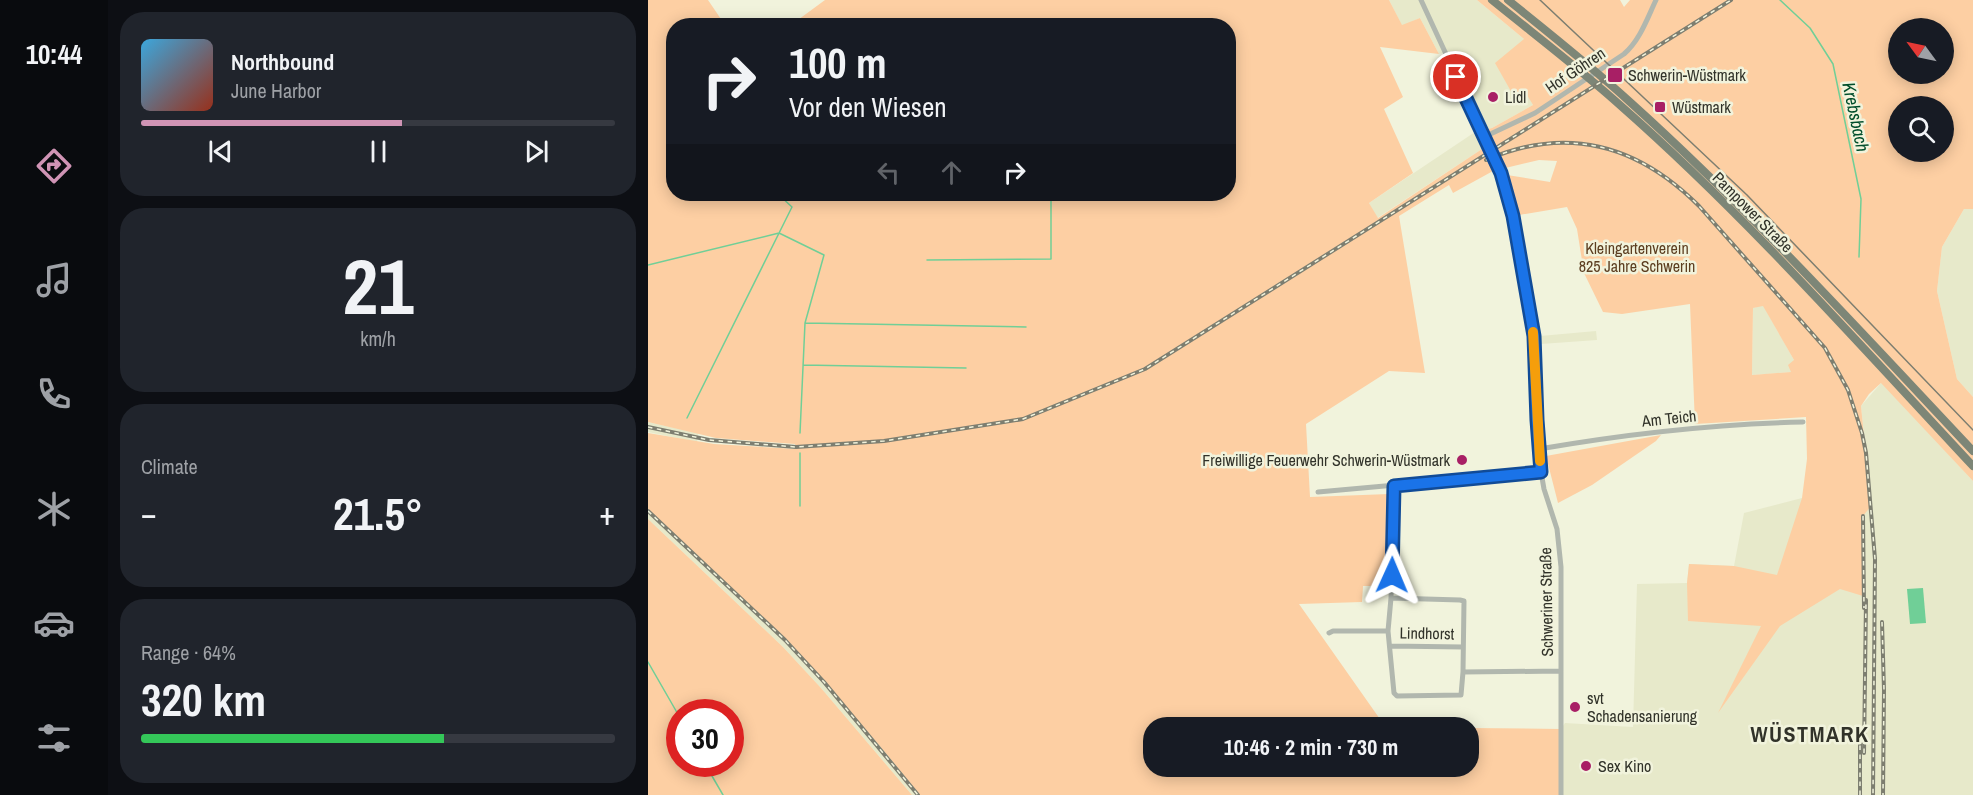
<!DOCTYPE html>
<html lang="en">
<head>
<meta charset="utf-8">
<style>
	:root { --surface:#171b24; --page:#20242c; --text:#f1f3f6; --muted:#9ea1a6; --line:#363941; --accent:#d094b5 }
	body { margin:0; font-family:"Archivo Narrow",sans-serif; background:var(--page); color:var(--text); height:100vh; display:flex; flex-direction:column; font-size:22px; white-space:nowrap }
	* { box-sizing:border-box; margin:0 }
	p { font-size:20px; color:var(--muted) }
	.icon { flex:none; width:33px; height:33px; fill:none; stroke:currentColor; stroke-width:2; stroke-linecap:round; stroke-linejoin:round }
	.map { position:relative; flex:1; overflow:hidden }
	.side { display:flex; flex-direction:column; gap:12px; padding:12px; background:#0d0f14; width:540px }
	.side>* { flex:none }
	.hud { position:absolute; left:18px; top:18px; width:570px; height:183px; border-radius:24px; box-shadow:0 3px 15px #0003; background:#171b24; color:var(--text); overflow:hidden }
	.needle { width:39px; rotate:303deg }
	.controls { position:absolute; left:1240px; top:18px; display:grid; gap:12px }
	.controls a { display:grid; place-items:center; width:66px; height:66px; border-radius:50%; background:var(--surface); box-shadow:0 3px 15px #0003; font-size:30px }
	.speed { position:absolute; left:18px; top:699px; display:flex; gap:12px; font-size:30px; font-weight:700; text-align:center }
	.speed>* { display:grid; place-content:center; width:78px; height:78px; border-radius:50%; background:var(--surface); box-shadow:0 3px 15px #0003; line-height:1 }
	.speed .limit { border:9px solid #d22; background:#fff; color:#111 }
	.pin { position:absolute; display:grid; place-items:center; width:51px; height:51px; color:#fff; margin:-26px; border:3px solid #fff; border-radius:50%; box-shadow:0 2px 6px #0007 }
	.me { position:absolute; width:66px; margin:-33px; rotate:1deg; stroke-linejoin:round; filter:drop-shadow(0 0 4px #0008) }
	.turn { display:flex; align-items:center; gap:21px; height:126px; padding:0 24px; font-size:27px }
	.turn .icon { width:78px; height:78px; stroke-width:2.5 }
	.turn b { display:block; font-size:42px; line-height:51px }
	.lanes { display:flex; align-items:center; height:57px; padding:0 24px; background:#0003; justify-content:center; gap:30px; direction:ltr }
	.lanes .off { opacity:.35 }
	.big { font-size:45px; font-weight:800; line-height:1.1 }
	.side .tile { flex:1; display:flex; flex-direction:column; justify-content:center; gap:9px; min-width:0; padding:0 21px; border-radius:24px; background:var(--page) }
	.side .dial { align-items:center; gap:0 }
	.dial b { font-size:78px; line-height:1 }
	.song { display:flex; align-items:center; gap:18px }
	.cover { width:72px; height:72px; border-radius:9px; background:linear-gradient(135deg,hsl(200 70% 55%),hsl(10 70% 35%)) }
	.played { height:6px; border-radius:3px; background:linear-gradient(90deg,var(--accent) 55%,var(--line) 55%) }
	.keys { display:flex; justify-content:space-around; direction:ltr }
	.heat { display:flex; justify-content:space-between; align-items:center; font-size:33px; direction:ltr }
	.charge { height:9px; border-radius:4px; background:linear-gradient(90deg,#34c759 64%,var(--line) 0) }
	.trip { position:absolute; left:495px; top:717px; width:336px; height:60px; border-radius:24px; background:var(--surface); box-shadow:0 3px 15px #0003; font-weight:800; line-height:60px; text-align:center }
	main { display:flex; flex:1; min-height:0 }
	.dock { display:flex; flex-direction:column; width:108px; justify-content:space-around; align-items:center; background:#090b0e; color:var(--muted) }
	.dock .icon { width:42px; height:42px }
	.dock .on { color:var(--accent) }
	.dock b { font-size:27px; color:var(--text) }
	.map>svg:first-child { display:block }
</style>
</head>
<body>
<main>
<nav class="dock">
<b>10:44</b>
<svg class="icon on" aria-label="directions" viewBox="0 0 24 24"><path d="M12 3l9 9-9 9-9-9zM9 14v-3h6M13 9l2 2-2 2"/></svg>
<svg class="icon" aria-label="music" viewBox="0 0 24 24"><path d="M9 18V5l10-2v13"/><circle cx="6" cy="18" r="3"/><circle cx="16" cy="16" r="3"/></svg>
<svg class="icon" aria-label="phone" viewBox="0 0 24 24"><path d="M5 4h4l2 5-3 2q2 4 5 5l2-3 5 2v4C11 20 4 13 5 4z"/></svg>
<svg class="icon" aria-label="climate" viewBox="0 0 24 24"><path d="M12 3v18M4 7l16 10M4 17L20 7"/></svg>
<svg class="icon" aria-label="car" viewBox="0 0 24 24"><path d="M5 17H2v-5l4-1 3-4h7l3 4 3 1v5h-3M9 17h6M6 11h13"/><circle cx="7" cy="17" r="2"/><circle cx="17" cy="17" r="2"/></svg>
<svg class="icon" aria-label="filters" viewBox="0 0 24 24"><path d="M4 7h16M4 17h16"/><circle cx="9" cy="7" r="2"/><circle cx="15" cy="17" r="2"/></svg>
</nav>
<section class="side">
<div class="tile">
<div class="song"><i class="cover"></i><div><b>Northbound</b><p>June Harbor</p></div></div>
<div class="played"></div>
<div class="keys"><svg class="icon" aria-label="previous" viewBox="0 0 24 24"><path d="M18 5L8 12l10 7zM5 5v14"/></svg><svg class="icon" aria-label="pause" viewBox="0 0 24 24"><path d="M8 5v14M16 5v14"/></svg><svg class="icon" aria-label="next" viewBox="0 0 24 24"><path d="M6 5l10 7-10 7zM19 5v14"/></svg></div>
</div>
<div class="tile dial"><b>21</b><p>km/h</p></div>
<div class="tile"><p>Climate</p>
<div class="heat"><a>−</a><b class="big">21.5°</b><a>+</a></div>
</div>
<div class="tile"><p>Range · 64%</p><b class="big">320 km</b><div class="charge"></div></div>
</section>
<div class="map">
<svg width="1325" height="795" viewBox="0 0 1325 795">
	<rect width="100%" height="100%" fill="#f1f3dc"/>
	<path fill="#e7e9ca" d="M741 0H829L876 39 869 101 880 95 885 105 844 128 840 129 836 125 801 51 791 54 772 18 754 26Z
		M827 132 834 149 729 218 721 203Z
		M1316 209H1325V397L1309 379 1289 291 1294 247Z
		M1115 305 1146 360 1144 372 1104 375 1105 308Z
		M948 331 949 340 893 344 892 336Z
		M1234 382 1325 481V795H913V729L917 723 985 727 989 584 1039 583 1041 564 1086 566 1096 513 1154 498 1220 473 1213 406Z
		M0 422 50 433 49 442 0 432Z
		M0 509 141 642 231 745 272 795H264L173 688 135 647 0 519Z"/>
	<path fill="#fdcfa3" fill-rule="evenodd" d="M0 0H60L77 25 26 26V194H580V26L143 25 177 0H741L754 25 772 18 791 54 732 47 755 97 736 109 765 173 721 203 730 218 834 149 827 132 836 125 840 129 844 128 885 105 879 95 869 102 847 63 876 39 829 0H972L976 7 982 0H1325V209H1316L1294 247 1289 291 1309 379 1325 397V481L1233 383 1221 394 1213 406 1223 506 1215 516V596L1192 589 1132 626 1070 713 1113 626 1040 621 1039 583 1041 564 1086 566 1129 575 1154 498 1159 459 1158 417 1047 424 1042 304 974 314 955 312 936 273 929 229 919 207 871 215 859 175 902 182 909 161 891 160 845 171 805 193 801 185 751 216 777 373 741 371 658 424 662 497 741 494 737 586H715L714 602 651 604 734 722 748 727 506 728V766H820L821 728 913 729V795H272L231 745 141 642 0 509V433L66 444 148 449 147 444 68 438 0 422ZM1251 28H1296V74H1251ZM1251 106H1296V152H1251ZM1115 306 1146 360 1140 365 1143 372 1104 375 1105 308Z
		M1013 435 1008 441 944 485 910 503 898 456Z
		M0 519 135 647 173 688 264 795H0ZM32 712H82V764H32Z"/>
	<path fill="#70cf97" d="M1275 588 1278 623 1262 624 1259 589Z"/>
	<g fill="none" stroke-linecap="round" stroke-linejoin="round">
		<path stroke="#70cf97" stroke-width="1.5" d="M1132 0 1162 28 1185 64 1213 199 1211 257
			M279 260 403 259V194
			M0 265 131 233 176 255 157 323 152 433
			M157 323 378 327
			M155 365 318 368
			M39 418 144 207 130 194
			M152 453V506
			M0 662 31 716
			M57 764 75 795"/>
		<path stroke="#b1b7ae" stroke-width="5" d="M773 0 853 173 865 216 886 336 889 420 893 472 896 489 909 529 913 567V795
			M836 137 887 113 976 54C992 40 999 19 1008 0
			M891 449C978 434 1067 424 1155 422
			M670 492 893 472
			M743 598 740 631 746 693 749 696 813 695 815 672 816 601 812 600 743 598 746 486
			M681 633 685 631H740
			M742 646 815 647
			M815 672 913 671"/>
		<path stroke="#7d8677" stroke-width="8" d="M844 0C887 35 932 69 973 106 1099 217 1211 344 1325 466
			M860 0C901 33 943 66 982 102 1103 211 1213 332 1325 451"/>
		<path stroke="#7d7e70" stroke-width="1.5" d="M892 0 1099 195 1325 430"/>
		<defs>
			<path id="rail" d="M838 160C919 125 990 145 1051 206L1177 348 1200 390 1214 433 1218 453 1227 559 1225 795
				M0 427 61 440 148 447 236 441 375 419 497 369 1083 0
				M0 511 137 640 176 682 270 795
				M1215 516 1216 608
				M1234 622 1236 690 1235 795
				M1216 753 1218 600
				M1212 795V744"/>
		</defs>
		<use href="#rail" stroke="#7d7e70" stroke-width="4"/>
		<use href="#rail" stroke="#f1f3dc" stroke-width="1.5" stroke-dasharray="4.5" stroke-linecap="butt"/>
	</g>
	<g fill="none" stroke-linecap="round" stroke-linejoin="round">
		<defs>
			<path id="route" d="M744 575 746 486 893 472 889 420 886 336 865 216 853 173 808 77"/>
		</defs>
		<use href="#route" stroke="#114b97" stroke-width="15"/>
		<use href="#route" stroke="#1a73e8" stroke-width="10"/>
		<path stroke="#f59e0b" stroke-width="10" d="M885 332 892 461"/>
	</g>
	<g fill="#a81f65" stroke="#f1f3dc" stroke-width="2">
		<rect x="959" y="67" width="16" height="16" rx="3"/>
		<circle cx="845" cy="97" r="6"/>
		<rect x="1006" y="101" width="12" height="12" rx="3"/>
		<circle cx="814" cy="460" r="6"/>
		<circle cx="927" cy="707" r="6"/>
		<circle cx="938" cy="766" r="6"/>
	</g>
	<g text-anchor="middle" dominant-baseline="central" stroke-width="5" stroke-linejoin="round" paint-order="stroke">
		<g font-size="16" fill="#313229" stroke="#f1f3dc">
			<text transform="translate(927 70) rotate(-34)">Hof Göhren</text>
			<text transform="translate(1105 212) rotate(45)">Pampower Straße</text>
			<text transform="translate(1021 418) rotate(-6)">Am Teich</text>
			<text transform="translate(898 602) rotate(-91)">Schweriner Straße</text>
			<text transform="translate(779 633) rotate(1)">Lindhorst</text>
		</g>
		<g font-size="16" fill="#313229" stroke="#f1f3dc" text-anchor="start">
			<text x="980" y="75">Schwerin-Wüstmark</text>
			<text x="857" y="97">Lidl</text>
			<text x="1024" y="107">Wüstmark</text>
			<text x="802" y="460" text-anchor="end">Freiwillige Feuerwehr Schwerin-Wüstmark</text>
			<text x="939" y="698">svt<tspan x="939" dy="18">Schadensanierung</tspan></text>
			<text x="950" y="766">Sex Kino</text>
		</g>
		<g font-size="16" fill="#5c3e20" stroke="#f1f3dc">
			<text x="989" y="248">Kleingartenverein<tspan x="989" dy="18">825 Jahre Schwerin</tspan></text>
		</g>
		<g font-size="18" font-style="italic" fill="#004e2b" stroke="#f1f3dc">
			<text transform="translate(1208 117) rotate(78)">Krebsbach</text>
		</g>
		<g font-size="22" font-weight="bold" letter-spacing="1.5" fill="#313229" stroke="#f1f3dc">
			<text x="1162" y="734">WÜSTMARK</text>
		</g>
	</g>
</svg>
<div class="controls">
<a><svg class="needle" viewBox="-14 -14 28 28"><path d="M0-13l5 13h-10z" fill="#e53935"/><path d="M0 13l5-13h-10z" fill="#9ea1a6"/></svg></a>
<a><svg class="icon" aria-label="search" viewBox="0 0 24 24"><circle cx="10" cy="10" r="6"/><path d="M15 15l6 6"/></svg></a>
</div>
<div class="speed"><div class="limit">30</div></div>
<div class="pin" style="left:808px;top:77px;background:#d93025"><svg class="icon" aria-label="arrive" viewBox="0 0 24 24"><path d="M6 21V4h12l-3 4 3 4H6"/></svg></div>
<svg class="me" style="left:744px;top:575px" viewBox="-20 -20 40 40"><path d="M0-17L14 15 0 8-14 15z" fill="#1a73e8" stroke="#fff" stroke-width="4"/></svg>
<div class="trip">10:46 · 2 min · 730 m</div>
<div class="hud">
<div class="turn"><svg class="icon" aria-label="right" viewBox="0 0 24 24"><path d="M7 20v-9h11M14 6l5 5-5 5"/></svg><div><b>100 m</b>Vor den Wiesen</div></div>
<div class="lanes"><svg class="icon off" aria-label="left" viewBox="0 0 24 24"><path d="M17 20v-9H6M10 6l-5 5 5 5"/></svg><svg class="icon off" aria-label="ahead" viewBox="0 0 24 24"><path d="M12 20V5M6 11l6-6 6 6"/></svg><svg class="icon" aria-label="right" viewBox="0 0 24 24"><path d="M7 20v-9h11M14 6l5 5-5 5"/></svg></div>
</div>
</div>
</main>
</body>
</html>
